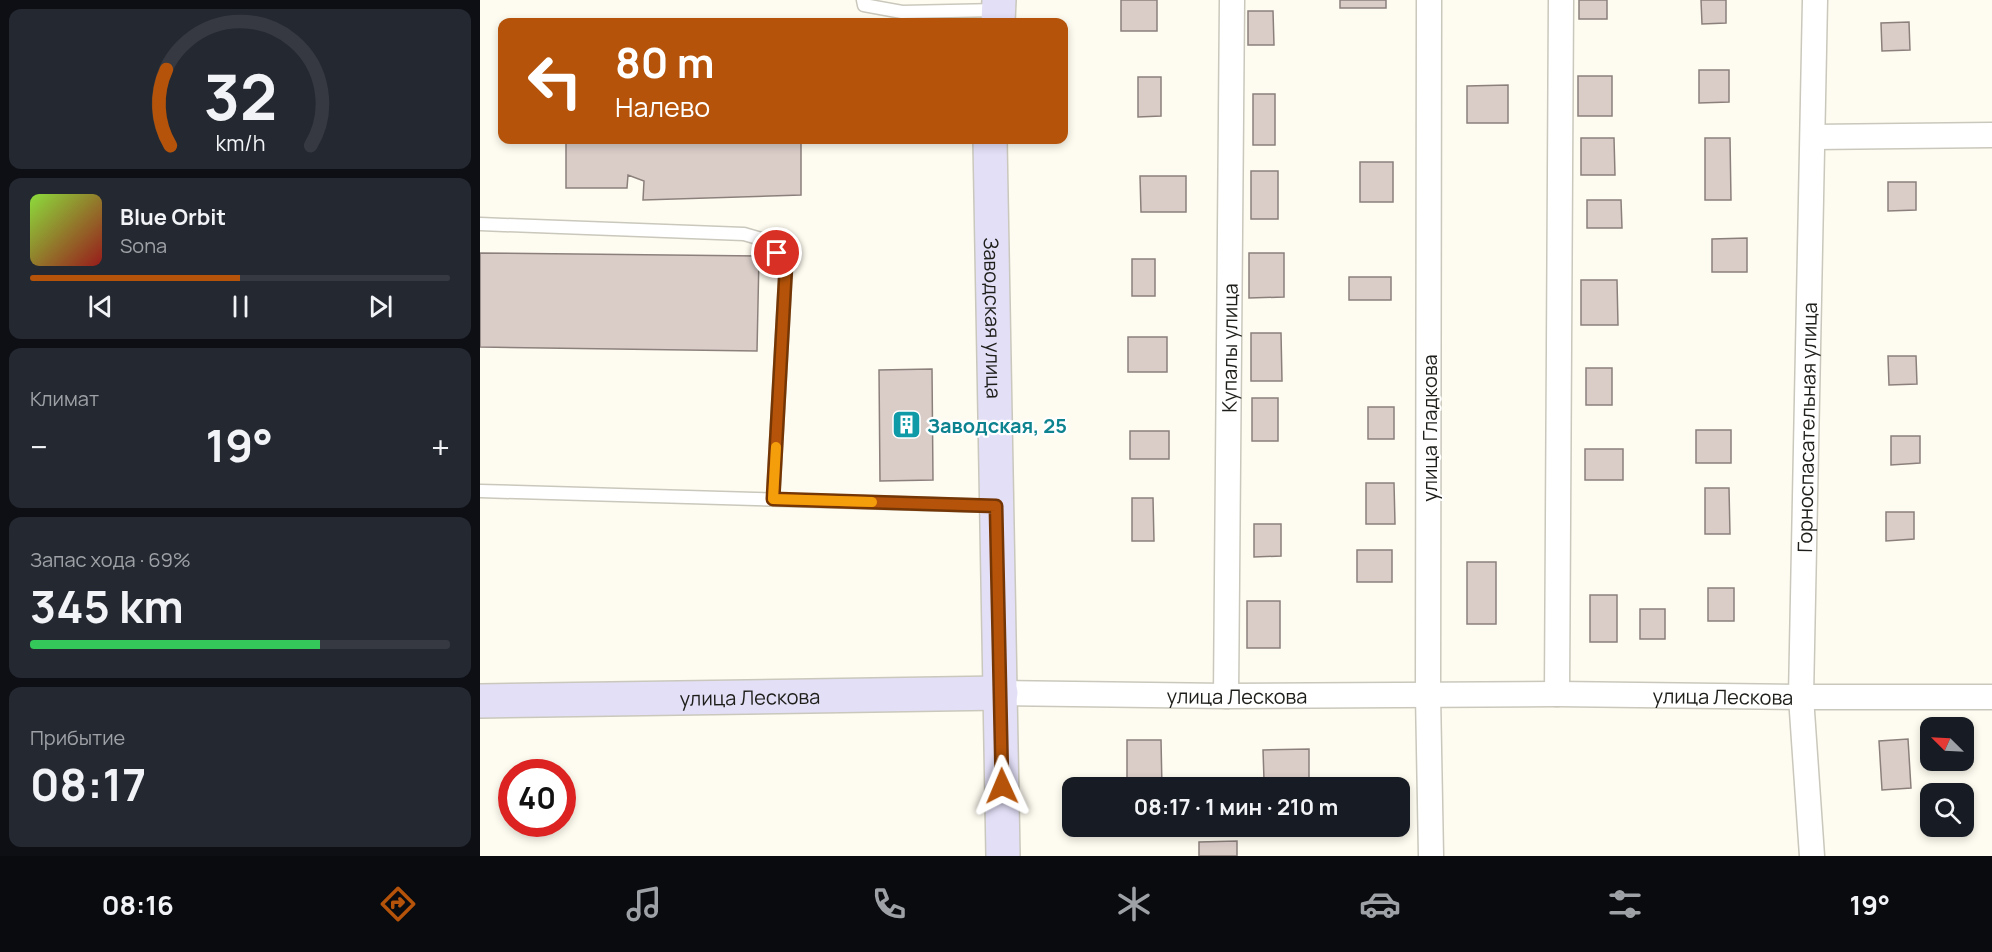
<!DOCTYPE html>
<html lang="ru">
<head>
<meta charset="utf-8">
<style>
	:root { --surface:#171b24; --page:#242831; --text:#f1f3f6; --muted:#9ea1a6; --line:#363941; --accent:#b45309 }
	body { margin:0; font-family:Manrope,sans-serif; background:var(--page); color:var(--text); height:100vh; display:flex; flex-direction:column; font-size:22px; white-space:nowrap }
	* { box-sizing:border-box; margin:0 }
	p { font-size:20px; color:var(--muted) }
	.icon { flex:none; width:33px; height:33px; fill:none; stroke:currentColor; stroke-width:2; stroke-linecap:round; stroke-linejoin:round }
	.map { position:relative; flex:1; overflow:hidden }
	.sheet { display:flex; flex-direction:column; gap:9px; padding:9px; background:#0d0f14; width:480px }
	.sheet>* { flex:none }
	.banner { position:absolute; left:18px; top:18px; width:570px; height:126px; border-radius:12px; box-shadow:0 3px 9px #0003; background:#b45309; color:#fff; overflow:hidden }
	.needle { width:39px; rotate:294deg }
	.buttons { position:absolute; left:1440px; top:717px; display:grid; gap:12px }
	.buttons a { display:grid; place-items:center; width:54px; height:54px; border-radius:12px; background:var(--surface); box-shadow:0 3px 9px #0003; font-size:30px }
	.speed { position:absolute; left:18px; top:759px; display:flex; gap:12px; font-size:30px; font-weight:700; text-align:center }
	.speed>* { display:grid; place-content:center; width:78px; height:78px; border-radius:50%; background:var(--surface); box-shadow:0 3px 9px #0003; line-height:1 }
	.speed .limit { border:9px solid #d22; background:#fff; color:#111 }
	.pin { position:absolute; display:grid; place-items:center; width:51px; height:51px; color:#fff; margin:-26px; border:3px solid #fff; border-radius:50%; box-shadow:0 2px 6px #0007 }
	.me { position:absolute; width:66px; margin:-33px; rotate:359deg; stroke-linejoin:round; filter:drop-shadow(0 0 4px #0008) }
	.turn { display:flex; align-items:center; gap:21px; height:126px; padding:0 18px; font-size:27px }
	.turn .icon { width:78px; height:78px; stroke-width:2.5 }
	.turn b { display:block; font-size:42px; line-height:51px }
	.big { font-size:45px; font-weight:700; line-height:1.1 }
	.sheet .card { flex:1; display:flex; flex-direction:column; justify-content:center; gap:9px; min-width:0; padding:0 21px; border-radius:12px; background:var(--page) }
	.sheet .dial { align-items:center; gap:0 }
	.dial svg { height:156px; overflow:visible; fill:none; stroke:var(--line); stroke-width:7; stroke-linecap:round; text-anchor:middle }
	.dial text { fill:var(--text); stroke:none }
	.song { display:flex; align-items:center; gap:18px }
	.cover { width:72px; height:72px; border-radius:9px; background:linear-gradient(135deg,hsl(90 70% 55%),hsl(0 70% 35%)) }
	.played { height:6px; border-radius:3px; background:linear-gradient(90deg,var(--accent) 50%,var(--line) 50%) }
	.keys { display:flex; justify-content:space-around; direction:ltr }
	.heat { display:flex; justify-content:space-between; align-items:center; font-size:33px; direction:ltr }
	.charge { height:9px; border-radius:4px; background:linear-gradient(90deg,#34c759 69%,var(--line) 0) }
	.trip { position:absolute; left:582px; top:777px; width:348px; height:60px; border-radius:12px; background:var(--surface); box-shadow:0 3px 9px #0003; font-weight:700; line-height:60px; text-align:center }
	.tab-bar { display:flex; height:96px; justify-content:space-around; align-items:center; background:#090b0e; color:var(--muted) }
	.tab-bar .icon { width:42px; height:42px }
	.tab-bar .active { color:var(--accent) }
	.tab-bar b { font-size:27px; color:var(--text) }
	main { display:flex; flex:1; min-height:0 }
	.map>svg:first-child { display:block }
</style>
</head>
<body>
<main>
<section class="sheet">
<div class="card dial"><svg viewBox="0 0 100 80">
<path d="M14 69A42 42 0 1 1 86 69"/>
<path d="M14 69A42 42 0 0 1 12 30" stroke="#b45309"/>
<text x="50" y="56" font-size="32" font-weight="700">32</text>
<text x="50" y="72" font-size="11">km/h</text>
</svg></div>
<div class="card">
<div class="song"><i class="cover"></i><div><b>Blue Orbit</b><p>Sona</p></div></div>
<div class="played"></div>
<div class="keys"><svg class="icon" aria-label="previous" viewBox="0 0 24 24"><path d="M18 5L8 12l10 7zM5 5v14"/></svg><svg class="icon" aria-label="pause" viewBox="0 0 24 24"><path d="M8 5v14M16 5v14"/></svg><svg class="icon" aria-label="next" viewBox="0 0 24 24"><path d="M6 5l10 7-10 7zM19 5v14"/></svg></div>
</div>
<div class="card"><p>Климат</p>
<div class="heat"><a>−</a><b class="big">19°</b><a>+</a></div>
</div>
<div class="card"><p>Запас хода · 69%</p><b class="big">345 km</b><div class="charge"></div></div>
<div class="card"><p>Прибытие</p><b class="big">08:17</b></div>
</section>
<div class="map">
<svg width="1512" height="856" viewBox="0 0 1512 856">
	<rect width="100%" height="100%" fill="#fefbf0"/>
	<path fill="#dacdc8" stroke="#8c807c" stroke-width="1.5" d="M641 0H677V31H641Z
		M860 0H906V8H860Z
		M1099 0H1127V19H1099Z
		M1221 0H1246V23L1222 24Z
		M768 11H793L794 45H768Z
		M1429 22 1430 50 1402 51 1401 23Z
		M1219 70H1249V102L1219 103Z
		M1098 76H1132V116H1098Z
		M658 77H681V116L658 117Z
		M1028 85V123H987V86Z
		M773 94H795V145H773Z
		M1101 138H1134L1135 175H1101Z
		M1225 138H1250L1251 200H1225Z
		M86 140H321V195L163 200 164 181 148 175 147 188H86Z
		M880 162H913V202H880Z
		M771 171H798V219H771Z
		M660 176H706V212H661Z
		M1408 182H1436V210L1408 211Z
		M1107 200H1141L1142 228H1107Z
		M1267 238V272H1232V239Z
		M0 253 279 256 277 351 0 347Z
		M769 253H804V297L769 298Z
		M652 259H675V296H652Z
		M869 277H911V300H869Z
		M1101 280H1137L1138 325H1101Z
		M771 333H801L802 381H771Z
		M648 337H687V372H648Z
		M1408 356H1436L1437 384 1409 385Z
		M1106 368H1132V405H1106Z
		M452 369 453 480 400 481 399 370Z
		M772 398H798V441H772Z
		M888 407H914V439H888Z
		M1216 430H1251V463H1216Z
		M650 431H689V459H650Z
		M1411 436H1440V463L1411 465Z
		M1105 449H1143V480H1105Z
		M886 483H914L915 524H886Z
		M1225 488H1249L1250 534H1225Z
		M652 498H673L674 541H652Z
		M1406 512H1434V539L1406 541Z
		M774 524H801V556L774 557Z
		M877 550H912V582H877Z
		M987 562H1016V624H987Z
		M1228 588H1254V621H1228Z
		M1110 595H1137V642H1110Z
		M767 601H800V648H767Z
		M1160 609H1185V639H1160Z
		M1428 739 1431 788 1402 790 1399 741Z
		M647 740H681L682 788H647Z
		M829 749V779L784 780 783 750Z
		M757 841V856H719V842Z"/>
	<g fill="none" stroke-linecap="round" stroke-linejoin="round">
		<defs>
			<path id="lane" d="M383 0 384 5 422 12 518 10
				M0 224 264 234 288 241 306 265 293 499
				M0 491 515 506"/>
			<g id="street">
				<path d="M949 0 948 695 951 856"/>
				<path d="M1333 137 1512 135"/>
				<path id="s1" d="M521 693 746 696 1077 694 1321 697H1512"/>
				<path d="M1077 694 1081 0"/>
				<path id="s2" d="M746 696 752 0"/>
				<path id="s3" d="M1332 856 1321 697 1335 0"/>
			</g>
			<g id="secondary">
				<path d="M518 22 519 0"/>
				<path id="s4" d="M510 140 523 856"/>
				<path id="s5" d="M0 701 521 693"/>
			</g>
		</defs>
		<use href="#lane" stroke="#cac8bc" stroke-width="15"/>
		<use href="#street" stroke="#cac8bc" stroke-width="27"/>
		<use href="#secondary" stroke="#cac8bc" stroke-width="36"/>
		<use href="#lane" stroke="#fff" stroke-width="12"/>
		<use href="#street" stroke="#fff" stroke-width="24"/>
		<use href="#secondary" stroke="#e3dff7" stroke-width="33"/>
	</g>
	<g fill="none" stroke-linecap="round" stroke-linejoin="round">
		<defs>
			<path id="route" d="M297 253 306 265 293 499 516 506 522 786"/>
		</defs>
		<use href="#route" stroke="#753606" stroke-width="15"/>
		<use href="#route" stroke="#b45309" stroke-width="10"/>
		<path stroke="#f59e0b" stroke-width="10" d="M296 447 293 499 392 502"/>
	</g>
	<defs>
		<symbol id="building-square" viewBox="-11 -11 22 22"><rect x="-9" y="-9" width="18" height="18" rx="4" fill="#0f9aa8" stroke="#fff"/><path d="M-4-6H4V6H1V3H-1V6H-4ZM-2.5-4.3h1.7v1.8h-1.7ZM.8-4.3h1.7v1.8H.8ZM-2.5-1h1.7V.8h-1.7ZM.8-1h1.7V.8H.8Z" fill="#fff"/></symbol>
	</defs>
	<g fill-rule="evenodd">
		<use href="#building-square" x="410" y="408" width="33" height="33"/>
	</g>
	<g text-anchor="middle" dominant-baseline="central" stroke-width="4.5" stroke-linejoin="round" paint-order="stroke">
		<g font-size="20" fill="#1e1e1a" stroke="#fff">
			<text stroke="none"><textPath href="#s4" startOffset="178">Заводская улица</textPath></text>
			<text stroke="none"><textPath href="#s2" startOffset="348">Купалы улица</textPath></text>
			<text transform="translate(949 428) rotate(-90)">улица Гладкова</text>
			<text stroke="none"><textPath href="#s3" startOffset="429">Горноспасательная улица</textPath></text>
			<text stroke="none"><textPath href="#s1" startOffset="236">улица Лескова</textPath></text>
			<text stroke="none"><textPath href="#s1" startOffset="722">улица Лескова</textPath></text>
			<text stroke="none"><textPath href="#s5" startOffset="270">улица Лескова</textPath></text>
		</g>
		<g font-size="20" font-weight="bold" fill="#0d838f" stroke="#fff" text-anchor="start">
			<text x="447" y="425">Заводская, 25</text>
		</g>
	</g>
</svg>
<div class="buttons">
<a><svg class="needle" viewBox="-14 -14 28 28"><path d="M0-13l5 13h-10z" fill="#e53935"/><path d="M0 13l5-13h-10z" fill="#9ea1a6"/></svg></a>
<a><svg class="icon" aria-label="search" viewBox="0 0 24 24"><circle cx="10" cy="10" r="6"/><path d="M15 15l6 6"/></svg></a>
</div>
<div class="speed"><div class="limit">40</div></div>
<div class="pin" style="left:297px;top:253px;background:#d93025"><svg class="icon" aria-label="arrive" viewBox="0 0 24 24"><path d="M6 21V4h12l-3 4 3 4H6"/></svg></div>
<svg class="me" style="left:522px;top:786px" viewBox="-20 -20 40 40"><path d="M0-17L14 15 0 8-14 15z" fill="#b45309" stroke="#fff" stroke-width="4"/></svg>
<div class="trip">08:17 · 1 мин · 210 m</div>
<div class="banner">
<div class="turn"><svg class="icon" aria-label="left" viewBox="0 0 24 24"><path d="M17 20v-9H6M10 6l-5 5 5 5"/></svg><div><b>80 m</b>Налево</div></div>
</div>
</div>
</main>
<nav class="tab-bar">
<b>08:16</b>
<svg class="icon active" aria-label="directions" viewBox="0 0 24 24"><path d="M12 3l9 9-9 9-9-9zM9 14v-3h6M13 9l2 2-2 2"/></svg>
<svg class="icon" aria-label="music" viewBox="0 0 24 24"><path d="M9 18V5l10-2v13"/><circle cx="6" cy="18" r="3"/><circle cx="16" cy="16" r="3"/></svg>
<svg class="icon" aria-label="phone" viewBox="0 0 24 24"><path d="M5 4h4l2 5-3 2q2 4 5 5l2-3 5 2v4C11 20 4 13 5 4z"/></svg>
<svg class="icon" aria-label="climate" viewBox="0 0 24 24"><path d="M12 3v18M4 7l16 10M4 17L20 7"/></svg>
<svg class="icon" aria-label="car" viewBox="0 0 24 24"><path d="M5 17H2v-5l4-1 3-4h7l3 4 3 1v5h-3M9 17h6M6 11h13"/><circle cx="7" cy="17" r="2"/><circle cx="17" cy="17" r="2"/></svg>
<svg class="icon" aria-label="filters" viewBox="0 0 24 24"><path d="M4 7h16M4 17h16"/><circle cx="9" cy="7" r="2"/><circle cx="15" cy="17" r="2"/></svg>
<b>19°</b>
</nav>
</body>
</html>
